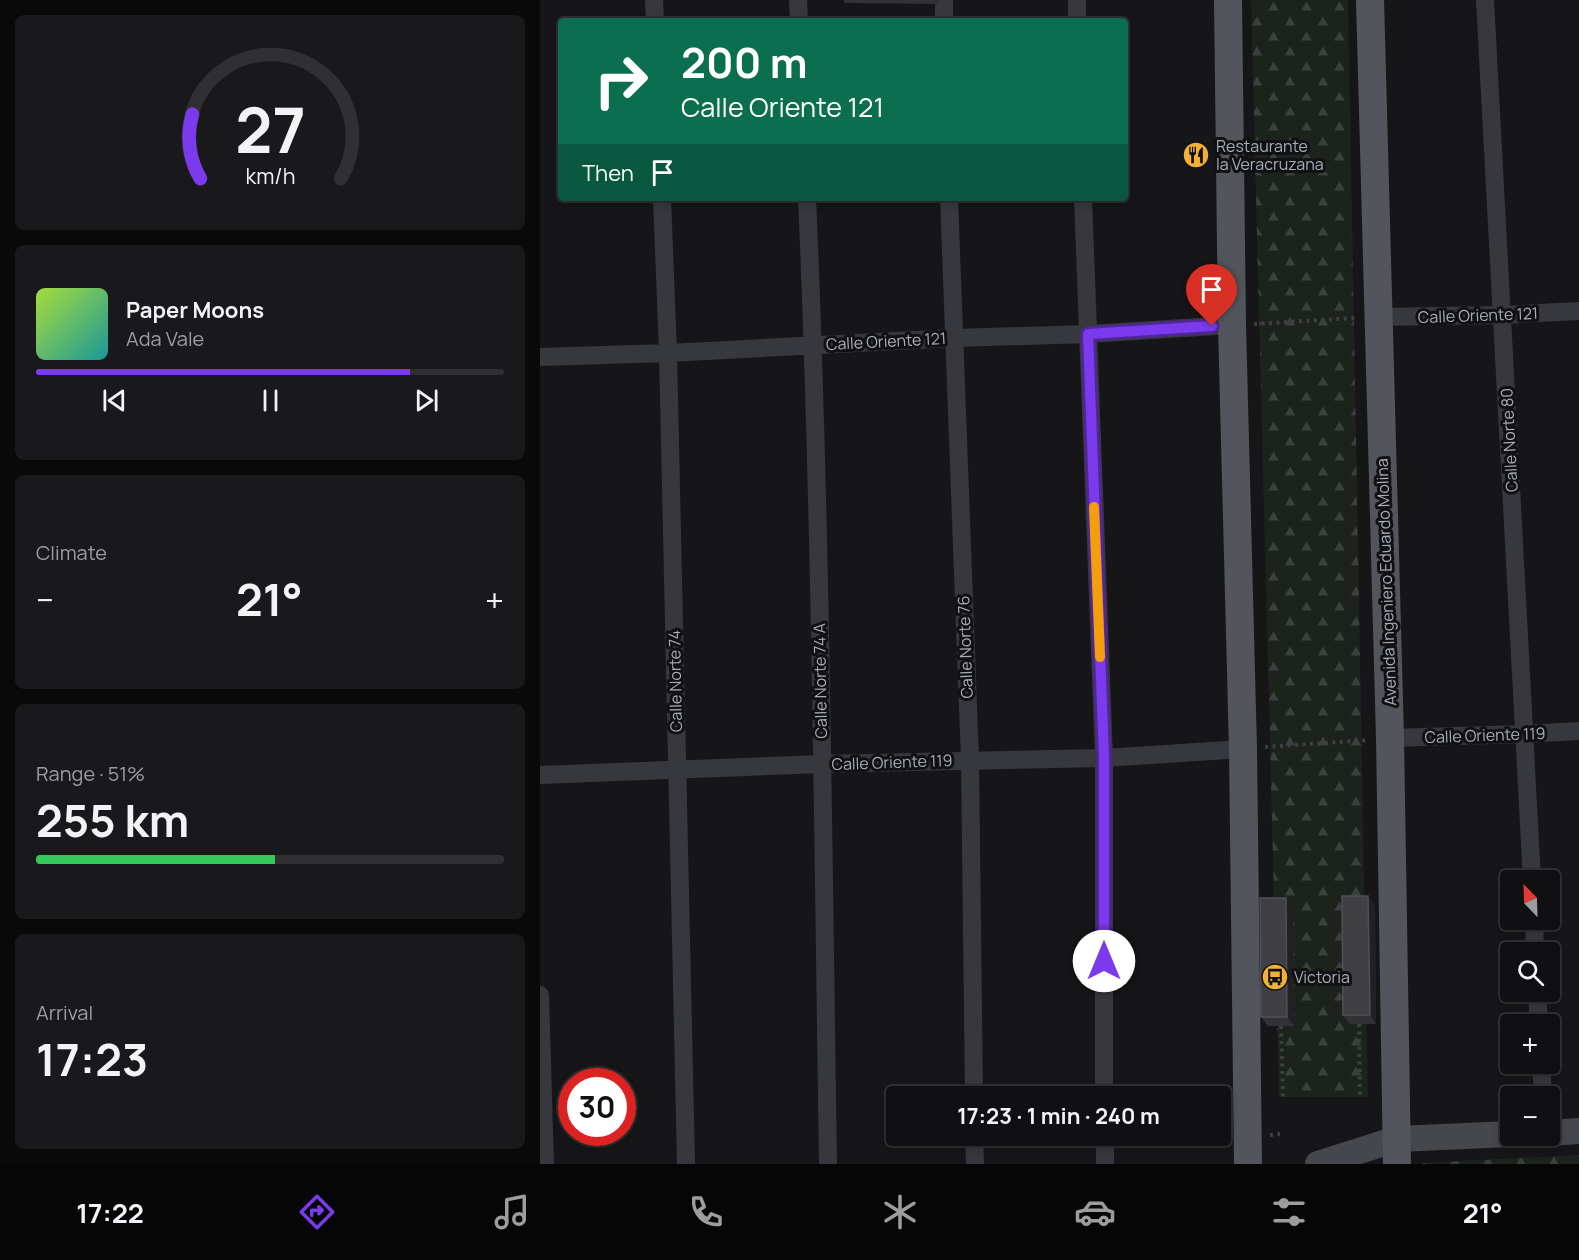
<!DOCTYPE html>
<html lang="en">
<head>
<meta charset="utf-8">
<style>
	:root { --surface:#101012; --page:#19191b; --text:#f1f3f6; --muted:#9c9d9f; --line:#303032; --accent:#7c3aed }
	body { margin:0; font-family:Manrope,sans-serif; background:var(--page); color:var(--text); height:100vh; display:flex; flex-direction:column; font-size:22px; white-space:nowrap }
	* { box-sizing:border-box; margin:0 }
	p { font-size:20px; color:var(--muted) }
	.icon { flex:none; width:33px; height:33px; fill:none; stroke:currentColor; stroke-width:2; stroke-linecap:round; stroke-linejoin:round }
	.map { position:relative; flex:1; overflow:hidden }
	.sheet { display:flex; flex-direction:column; gap:15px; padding:15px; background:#09090a; width:540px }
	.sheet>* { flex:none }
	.top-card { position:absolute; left:18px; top:18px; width:570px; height:183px; border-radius:6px; box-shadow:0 3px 9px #0003,0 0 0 2px var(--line); background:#0b6e4f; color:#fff; overflow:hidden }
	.needle { width:39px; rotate:337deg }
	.buttons { position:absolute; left:960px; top:870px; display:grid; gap:12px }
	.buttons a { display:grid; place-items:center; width:60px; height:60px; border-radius:6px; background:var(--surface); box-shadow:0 3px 9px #0003,0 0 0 2px var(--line); font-size:30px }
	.speed { position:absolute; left:18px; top:1068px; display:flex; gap:12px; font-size:30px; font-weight:700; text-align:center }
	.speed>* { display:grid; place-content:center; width:78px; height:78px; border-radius:50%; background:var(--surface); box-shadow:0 3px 9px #0003,0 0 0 2px var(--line); line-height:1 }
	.speed .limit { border:9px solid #d22; background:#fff; color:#111 }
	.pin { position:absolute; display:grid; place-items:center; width:51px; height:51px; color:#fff; margin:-62px -26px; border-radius:50% 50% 50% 0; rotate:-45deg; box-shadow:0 0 6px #0007 }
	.pin .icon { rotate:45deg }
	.me { position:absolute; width:66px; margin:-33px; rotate:0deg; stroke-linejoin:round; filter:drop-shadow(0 0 4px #0008) }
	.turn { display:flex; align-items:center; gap:21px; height:126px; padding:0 24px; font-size:27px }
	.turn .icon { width:78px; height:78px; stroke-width:2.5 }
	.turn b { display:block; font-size:42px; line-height:51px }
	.then { display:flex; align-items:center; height:57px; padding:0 24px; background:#0003; gap:12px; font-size:22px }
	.big { font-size:45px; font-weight:700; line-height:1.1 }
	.sheet .widget { flex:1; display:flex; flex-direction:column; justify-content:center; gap:9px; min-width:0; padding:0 21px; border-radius:9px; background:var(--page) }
	.sheet .dial { align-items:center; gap:0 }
	.dial svg { height:156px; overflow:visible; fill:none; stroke:var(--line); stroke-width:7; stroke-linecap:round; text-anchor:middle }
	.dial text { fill:var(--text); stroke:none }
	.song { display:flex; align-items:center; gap:18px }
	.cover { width:72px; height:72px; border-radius:9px; background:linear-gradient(135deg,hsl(80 70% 55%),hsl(180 70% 35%)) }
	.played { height:6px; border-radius:3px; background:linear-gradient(90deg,var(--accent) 80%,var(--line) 80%) }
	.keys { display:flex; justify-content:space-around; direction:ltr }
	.heat { display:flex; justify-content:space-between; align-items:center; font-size:33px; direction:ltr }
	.charge { height:9px; border-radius:4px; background:linear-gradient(90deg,#34c759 51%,var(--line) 0) }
	.trip { position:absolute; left:346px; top:1086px; width:345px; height:60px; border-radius:6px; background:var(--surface); box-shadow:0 3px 9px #0003,0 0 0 2px var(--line); font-weight:700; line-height:60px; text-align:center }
	.tabs { display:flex; height:96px; justify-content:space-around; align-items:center; background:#060607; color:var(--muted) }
	.tabs .icon { width:42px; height:42px }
	.tabs .current { color:var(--accent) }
	.tabs b { font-size:27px; color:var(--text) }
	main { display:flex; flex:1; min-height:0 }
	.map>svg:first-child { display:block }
</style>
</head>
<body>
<main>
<section class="sheet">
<div class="widget dial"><svg viewBox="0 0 100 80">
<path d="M14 69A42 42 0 1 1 86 69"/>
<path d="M14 69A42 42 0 0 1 10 36" stroke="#7c3aed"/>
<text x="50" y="56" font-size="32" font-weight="700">27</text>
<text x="50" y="72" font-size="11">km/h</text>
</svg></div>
<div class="widget">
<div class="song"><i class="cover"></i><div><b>Paper Moons</b><p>Ada Vale</p></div></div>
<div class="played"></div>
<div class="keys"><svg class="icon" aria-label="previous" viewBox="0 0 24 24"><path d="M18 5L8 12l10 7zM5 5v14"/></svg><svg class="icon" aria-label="pause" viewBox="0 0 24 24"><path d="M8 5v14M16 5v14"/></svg><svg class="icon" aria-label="next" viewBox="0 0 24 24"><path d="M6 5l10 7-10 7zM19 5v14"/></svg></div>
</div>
<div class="widget"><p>Climate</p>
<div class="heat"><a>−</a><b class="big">21°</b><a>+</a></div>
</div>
<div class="widget"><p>Range · 51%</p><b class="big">255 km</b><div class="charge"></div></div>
<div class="widget"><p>Arrival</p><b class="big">17:23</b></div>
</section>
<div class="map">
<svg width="1039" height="1164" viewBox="0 0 1039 1164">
	<defs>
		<pattern id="forest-firs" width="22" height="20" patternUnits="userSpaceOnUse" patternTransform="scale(1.5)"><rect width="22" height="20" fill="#1c231d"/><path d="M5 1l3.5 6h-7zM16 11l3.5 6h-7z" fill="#3a403c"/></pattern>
	</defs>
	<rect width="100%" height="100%" fill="#161618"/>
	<path fill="url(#forest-firs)" d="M711 0H808L828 1097H739Z
		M1039 1155V1164H883V1163Z"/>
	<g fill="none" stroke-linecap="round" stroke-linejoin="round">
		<path stroke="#3d3f44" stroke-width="4" stroke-dasharray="3 4.5" stroke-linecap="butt" d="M714 324 815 318
			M725 747 828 740
			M819 1024 820 1097
			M741 1026 743 1097
			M730 1135 740 1134"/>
		<path stroke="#37383d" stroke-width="18" d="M114 0 115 21
			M258 0 259 21
			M404 0V21
			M537 0V21
			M945 0 992 880
			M122 198 128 353 146 1164
			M267 198C281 520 283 842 288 1164
			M409 198 430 760 434 1096
			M543 198 564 758V1096
			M838 317 962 315 1039 311
			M0 357 128 353 414 338 548 334 692 325
			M850 738 984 734 1039 731
			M0 775 282 764 564 758 703 749
			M994 920 995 952
			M997 992 999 1024
			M0 995 5 1164
			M1001 1064 1003 1096
			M434 1136 435 1164
			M565 1136V1164"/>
		<path stroke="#45474d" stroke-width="26" d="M1010 1133 1039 1131
			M778 1164 857 1139 970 1134"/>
		<path stroke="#53555c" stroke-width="28" d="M688 0 692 325 703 749 708 1164
			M830 0 850 738 857 1164"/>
	</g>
	<path fill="#323236" d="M303 0H398V4L305 3Z
		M835 905 836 1024H810L803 1015Z
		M753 907 754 1026H728L721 1017Z"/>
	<path fill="#212124" d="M828 896 835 905 836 1024 830 1015Z
		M746 898 753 907 754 1026 747 1017Z"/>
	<path fill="#3f3f44" stroke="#4f5156" stroke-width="1.5" d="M802 896H828L830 1015H803Z
		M720 898H746L747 1017H721Z"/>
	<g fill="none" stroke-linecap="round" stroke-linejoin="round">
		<defs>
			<path id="route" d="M564 961V758L548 334 672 326"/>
		</defs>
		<use href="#route" stroke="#51269a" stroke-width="15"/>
		<use href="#route" stroke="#7c3aed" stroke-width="10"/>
		<path stroke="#f59e0b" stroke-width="10" d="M554 507 560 657"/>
	</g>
	<defs>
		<symbol id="restaurant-disc" viewBox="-11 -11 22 22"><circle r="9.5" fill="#f2b134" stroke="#111113"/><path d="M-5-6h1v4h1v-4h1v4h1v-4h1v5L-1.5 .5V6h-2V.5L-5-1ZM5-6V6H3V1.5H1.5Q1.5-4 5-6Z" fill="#111"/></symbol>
		<symbol id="bus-disc" viewBox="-11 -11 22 22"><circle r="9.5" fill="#f2b134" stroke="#111113"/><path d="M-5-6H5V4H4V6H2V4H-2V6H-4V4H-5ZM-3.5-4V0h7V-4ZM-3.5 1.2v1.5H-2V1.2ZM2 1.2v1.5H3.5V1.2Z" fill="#111"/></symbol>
	</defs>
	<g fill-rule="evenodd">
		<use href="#restaurant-disc" x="641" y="140" width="30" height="30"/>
		<use href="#bus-disc" x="720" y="962" width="30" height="30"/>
	</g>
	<g text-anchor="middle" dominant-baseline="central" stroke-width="6" stroke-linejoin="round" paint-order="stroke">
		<g font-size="16" fill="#a8adb8" stroke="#111113" text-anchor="start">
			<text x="676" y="146">Restaurante<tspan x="676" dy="18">la Veracruzana</tspan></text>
			<text x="754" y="977">Victoria</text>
		</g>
		<g font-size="16" fill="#a8adb8" stroke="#111113">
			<text transform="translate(938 315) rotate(-2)">Calle Oriente 121</text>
			<text transform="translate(346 341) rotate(-3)">Calle Oriente 121</text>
			<text transform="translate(969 440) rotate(-93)">Calle Norte 80</text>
			<text transform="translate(846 582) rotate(-92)">Avenida Ingeniero Eduardo Molina</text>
			<text transform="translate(425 647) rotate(-92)">Calle Norte 76</text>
			<text transform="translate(135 681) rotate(-91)">Calle Norte 74</text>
			<text transform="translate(280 681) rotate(-91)">Calle Norte 74 A</text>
			<text transform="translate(945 735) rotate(-2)">Calle Oriente 119</text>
			<text transform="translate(352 762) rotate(-2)">Calle Oriente 119</text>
		</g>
	</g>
</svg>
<div class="buttons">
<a><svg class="needle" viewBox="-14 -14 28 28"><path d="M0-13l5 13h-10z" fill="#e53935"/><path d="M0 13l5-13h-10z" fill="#9c9d9f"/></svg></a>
<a><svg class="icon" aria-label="search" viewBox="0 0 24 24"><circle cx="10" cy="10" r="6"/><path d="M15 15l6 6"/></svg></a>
<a>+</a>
<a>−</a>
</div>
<div class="speed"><div class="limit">30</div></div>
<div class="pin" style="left:672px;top:326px;background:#d93025"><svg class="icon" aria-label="arrive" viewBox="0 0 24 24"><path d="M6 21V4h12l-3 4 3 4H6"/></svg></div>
<svg class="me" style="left:564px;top:961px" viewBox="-20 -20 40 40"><circle r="19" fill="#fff"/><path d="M0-13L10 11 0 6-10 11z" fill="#7c3aed"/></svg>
<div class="trip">17:23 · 1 min · 240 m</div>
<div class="top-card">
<div class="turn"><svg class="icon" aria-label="right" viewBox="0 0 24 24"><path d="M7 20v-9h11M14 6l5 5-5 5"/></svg><div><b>200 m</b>Calle Oriente 121</div></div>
<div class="then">Then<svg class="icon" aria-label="arrive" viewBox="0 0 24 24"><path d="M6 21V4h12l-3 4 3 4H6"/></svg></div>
</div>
</div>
</main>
<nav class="tabs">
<b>17:22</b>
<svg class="icon current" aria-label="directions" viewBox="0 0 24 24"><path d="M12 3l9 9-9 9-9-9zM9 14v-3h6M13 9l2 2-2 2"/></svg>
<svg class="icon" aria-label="music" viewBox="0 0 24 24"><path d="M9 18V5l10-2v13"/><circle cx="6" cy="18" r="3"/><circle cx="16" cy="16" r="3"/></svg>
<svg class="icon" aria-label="phone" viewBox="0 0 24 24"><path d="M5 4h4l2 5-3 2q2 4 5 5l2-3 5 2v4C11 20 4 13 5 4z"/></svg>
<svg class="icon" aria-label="climate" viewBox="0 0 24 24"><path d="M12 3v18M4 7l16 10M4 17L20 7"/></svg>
<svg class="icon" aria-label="car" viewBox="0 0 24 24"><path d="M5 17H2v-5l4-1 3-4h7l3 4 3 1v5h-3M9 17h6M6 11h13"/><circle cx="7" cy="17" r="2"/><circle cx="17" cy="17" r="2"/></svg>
<svg class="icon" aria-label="filters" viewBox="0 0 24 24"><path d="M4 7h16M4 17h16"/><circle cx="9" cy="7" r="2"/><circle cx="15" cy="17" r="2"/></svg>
<b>21°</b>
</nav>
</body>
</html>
